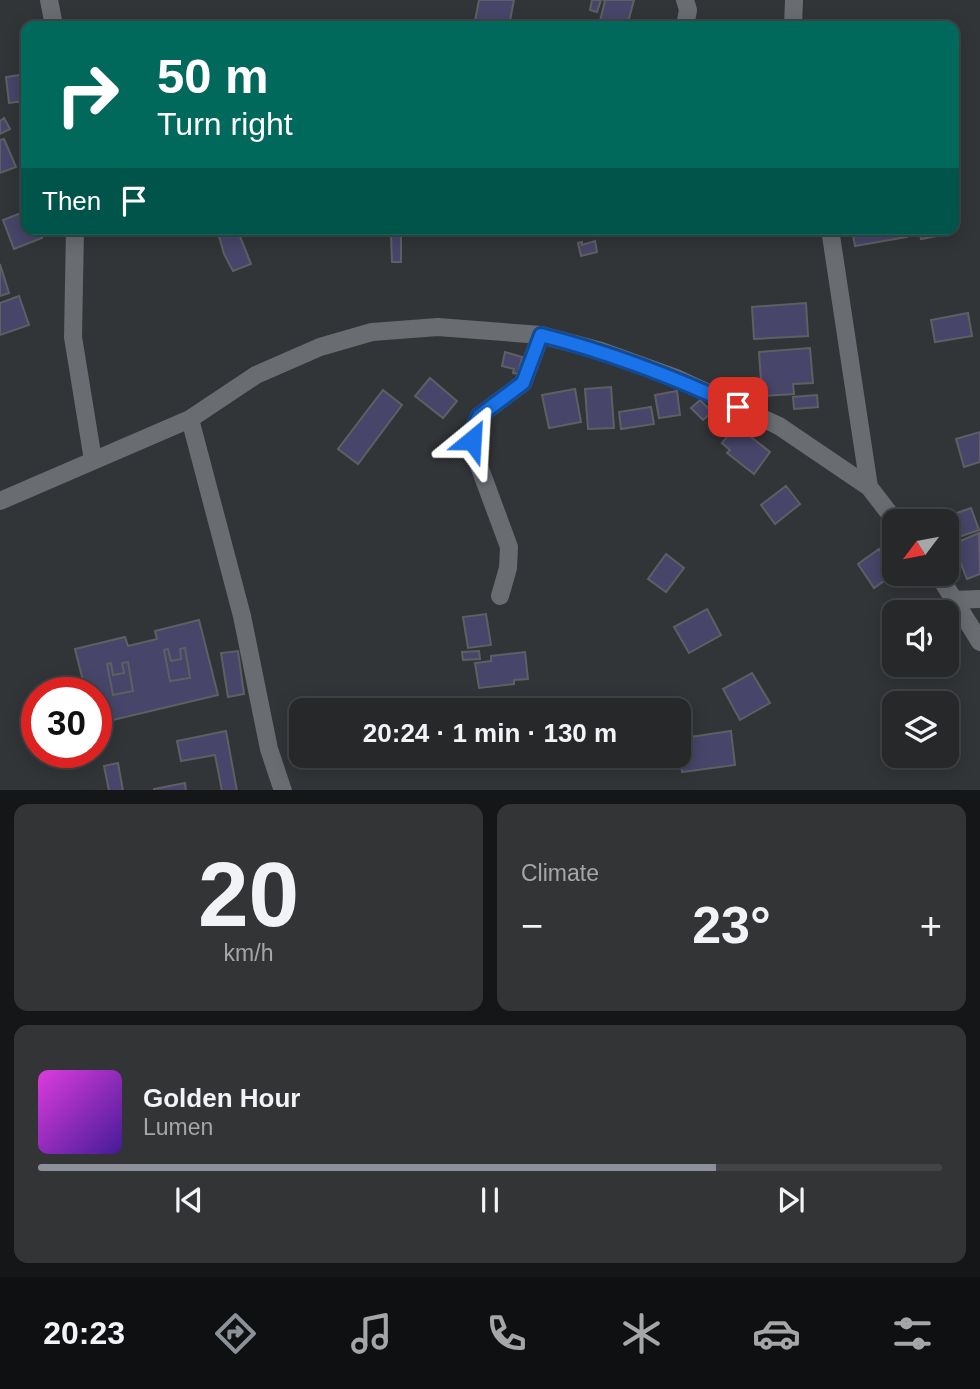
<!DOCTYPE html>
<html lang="en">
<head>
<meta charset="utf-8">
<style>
	:root { --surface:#26282a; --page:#323436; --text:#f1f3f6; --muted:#a4a6a8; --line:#424447; --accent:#8c9099 }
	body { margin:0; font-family:Arial,sans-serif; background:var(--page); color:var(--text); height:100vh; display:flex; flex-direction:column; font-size:26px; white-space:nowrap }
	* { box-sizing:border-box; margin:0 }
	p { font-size:23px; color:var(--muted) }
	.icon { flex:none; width:38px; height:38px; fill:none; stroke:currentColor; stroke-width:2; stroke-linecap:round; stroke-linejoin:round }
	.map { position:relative; height:790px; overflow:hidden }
	.details { display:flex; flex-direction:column; gap:14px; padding:14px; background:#151617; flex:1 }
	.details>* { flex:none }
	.top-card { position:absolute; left:21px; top:21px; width:938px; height:214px; border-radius:14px; box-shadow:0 4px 18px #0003,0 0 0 2px var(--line); background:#00695c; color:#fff; overflow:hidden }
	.needle { width:46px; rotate:238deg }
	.fabs { position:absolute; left:882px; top:509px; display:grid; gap:14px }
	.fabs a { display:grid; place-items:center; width:77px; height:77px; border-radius:14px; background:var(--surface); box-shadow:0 4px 18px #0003,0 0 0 2px var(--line); font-size:35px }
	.speed { position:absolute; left:21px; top:677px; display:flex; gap:14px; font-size:35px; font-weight:700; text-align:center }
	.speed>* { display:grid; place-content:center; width:91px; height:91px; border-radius:50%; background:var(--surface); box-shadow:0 4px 18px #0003,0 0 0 2px var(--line); line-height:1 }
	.speed .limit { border:10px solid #d22; background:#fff; color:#111 }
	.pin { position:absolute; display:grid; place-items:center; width:60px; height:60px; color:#fff; margin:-30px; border-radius:14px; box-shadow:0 4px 10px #0006 }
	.me { position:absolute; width:77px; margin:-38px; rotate:27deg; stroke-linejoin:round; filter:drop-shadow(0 0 5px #0008) }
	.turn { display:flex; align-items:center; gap:24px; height:147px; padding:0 21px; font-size:32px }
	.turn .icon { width:91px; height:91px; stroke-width:2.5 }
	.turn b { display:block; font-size:49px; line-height:60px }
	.then { display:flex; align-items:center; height:66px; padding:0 21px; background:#0003; gap:14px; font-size:26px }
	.big { font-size:52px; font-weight:700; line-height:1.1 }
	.details .card { flex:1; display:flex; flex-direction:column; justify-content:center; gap:10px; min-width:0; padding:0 24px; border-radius:14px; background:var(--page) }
	.details .dial { align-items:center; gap:0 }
	.dial b { font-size:91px; line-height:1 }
	.song { display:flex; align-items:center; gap:21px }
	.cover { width:84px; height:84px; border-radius:10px; background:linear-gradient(135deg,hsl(300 70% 55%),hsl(260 70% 35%)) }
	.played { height:7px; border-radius:4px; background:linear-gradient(90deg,var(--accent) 75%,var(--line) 75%) }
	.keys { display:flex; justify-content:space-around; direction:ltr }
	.heat { display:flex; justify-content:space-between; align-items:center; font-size:38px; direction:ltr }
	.details .tiles { flex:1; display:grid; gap:14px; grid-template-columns:1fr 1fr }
	.card:last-child { grid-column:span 2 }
	.trip { position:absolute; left:289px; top:698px; width:402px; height:70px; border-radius:14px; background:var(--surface); box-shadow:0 4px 18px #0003,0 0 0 2px var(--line); font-weight:700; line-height:70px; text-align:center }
	.tab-bar { display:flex; height:112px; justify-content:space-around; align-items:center; background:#0f1011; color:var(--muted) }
	.tab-bar .icon { width:49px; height:49px }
	.tab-bar .selected { color:var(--accent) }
	.tab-bar b { font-size:32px; color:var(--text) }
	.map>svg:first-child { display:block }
</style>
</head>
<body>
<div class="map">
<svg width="980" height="791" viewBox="0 0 980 791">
	<rect width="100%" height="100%" fill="#323538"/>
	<path fill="#474569" stroke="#5f5f63" stroke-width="2" fill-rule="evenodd" d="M479 0H514L509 26H474Z
		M592 0H601L597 12 590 10Z
		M603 0H634L627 26 600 21 605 1Z
		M26 74V101L9 103 6 77Z
		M4 118 10 129 0 134V121Z
		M4 139 16 167 0 173V140Z
		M26 211V229H39L42 238 14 249 3 220Z
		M217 229H237L251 264 233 271 224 254Z
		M852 229H906L907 237 855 246Z
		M942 229 943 235 921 239 919 230Z
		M391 236H401V262H392Z
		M595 241 597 252 581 256 578 243 582 242V245Z
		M0 264 9 293 0 296Z
		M19 296 29 325 0 335V303Z
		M806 303 808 336 754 339 752 307Z
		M968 313 972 336 935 342 931 320Z
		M810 348 813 383 793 384 794 394 762 396 759 352Z
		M505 352 522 357 518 374 513 373 514 369 502 366Z
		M430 378 457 401 443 418 415 396Z
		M611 387 614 428 588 429 585 389Z
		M575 389 581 422 549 428 542 395Z
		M383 390 402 405 358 464 338 449Z
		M677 391 680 415 659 418 655 395Z
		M817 395 818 407 794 409 793 397Z
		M700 400 712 412 703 420 691 408Z
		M651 407 654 424 621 429 619 412Z
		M736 425 770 452 754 474 727 453 730 450 722 443Z
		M980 432V462L964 467 956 439Z
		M786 486 800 504 775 524 761 505Z
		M971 508 979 530 953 539 945 517Z
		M979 533 980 574 967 579 953 544Z
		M879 549 894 574 874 588 858 564Z
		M666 554 684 568 666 592 648 579Z
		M707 609 721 635 689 653 674 627Z
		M486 614 491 645 468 648 463 617Z
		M199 620 218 695 96 724V693H86L75 649 125 637 128 646 157 639 155 631ZM185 648 190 678 170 681 164 650 168 649 171 661 181 659 180 649ZM128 662 133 691 113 695 107 664 111 663 113 675 124 673 122 663Z
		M185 648 190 678 170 681 164 650 168 649 171 661 181 659 180 649Z
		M238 651 244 694 228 697 221 653Z
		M479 651 480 659 463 660 462 652Z
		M525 652 528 679 514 680V684L479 688 475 663 491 661V656Z
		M128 662 133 691 113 695 107 664 111 663 113 675 124 673 122 663Z
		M752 673 770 703 740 720 723 689Z
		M226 731 237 791H222L215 755 181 761 177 741Z
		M731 731 735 765 682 772 680 749H685L683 738Z
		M118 763 123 791H109L104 766Z
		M185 783 186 791H154V789Z"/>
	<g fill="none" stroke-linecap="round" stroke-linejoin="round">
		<path stroke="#696c70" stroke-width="18" d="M49 0 54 26
			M685 26 688 10 685 0
			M793 26 794 0
			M75 229 73 337 93 460
			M830 229 869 487
			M190 419 242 616 269 749 283 791
			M0 501 190 419 256 375 320 347 372 332 438 327 541 335 601 351 676 378 779 426 869 487 896 522
			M938 574 980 642
			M500 596 508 568 509 547 475 455 472 440 473 429 479 416 523 383 541 335
			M953 600 980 599"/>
	</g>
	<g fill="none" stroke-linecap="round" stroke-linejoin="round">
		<defs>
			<path id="route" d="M472 440 473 429 479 416 523 383 541 335C612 353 672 376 738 407"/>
		</defs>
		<use href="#route" stroke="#114b97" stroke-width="18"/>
		<use href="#route" stroke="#1a73e8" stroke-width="12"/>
	</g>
</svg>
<div class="fabs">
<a><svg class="needle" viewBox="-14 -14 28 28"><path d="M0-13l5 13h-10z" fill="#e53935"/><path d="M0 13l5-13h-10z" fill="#a4a6a8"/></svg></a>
<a><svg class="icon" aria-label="sound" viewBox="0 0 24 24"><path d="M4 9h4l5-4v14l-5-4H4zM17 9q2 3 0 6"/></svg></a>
<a><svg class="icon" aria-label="layers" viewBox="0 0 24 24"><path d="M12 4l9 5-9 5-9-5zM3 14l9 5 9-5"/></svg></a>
</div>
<div class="speed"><div class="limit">30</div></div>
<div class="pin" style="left:738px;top:407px;background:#d93025"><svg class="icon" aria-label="arrive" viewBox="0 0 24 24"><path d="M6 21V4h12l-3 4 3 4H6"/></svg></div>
<svg class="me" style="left:472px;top:440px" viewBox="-20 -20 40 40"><path d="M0-17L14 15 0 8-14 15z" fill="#1a73e8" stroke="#fff" stroke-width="4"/></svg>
<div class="trip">20:24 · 1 min · 130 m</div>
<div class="top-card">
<div class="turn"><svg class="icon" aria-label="right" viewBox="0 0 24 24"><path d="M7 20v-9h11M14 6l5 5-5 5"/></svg><div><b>50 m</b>Turn right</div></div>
<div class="then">Then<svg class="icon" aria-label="arrive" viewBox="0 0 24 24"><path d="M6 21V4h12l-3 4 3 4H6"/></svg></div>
</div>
</div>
<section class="details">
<div class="tiles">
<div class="card dial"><b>20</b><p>km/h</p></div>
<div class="card"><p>Climate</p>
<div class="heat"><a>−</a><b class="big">23°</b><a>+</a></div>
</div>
<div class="card">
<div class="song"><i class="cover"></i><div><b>Golden Hour</b><p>Lumen</p></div></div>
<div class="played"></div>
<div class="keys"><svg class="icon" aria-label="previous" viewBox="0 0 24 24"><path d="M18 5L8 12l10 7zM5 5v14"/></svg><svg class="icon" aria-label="pause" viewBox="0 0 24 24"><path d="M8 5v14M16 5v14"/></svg><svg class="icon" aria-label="next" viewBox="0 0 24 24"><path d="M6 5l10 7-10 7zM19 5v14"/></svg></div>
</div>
</div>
</section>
<nav class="tab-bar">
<b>20:23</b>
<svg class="icon selected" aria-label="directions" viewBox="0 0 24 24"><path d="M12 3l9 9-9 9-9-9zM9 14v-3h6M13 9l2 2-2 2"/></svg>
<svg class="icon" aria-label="music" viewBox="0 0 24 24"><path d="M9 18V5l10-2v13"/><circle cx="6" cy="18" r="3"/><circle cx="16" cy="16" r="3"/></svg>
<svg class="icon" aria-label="phone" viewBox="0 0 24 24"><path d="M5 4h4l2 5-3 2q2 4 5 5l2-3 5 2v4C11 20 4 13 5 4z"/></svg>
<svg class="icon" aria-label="climate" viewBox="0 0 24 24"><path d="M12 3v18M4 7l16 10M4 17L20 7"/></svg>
<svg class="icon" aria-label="car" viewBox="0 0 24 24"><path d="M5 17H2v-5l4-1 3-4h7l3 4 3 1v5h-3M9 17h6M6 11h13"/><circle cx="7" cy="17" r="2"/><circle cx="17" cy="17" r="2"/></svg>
<svg class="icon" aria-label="filters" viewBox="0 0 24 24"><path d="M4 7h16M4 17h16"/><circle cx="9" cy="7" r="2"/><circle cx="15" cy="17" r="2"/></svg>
</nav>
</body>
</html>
